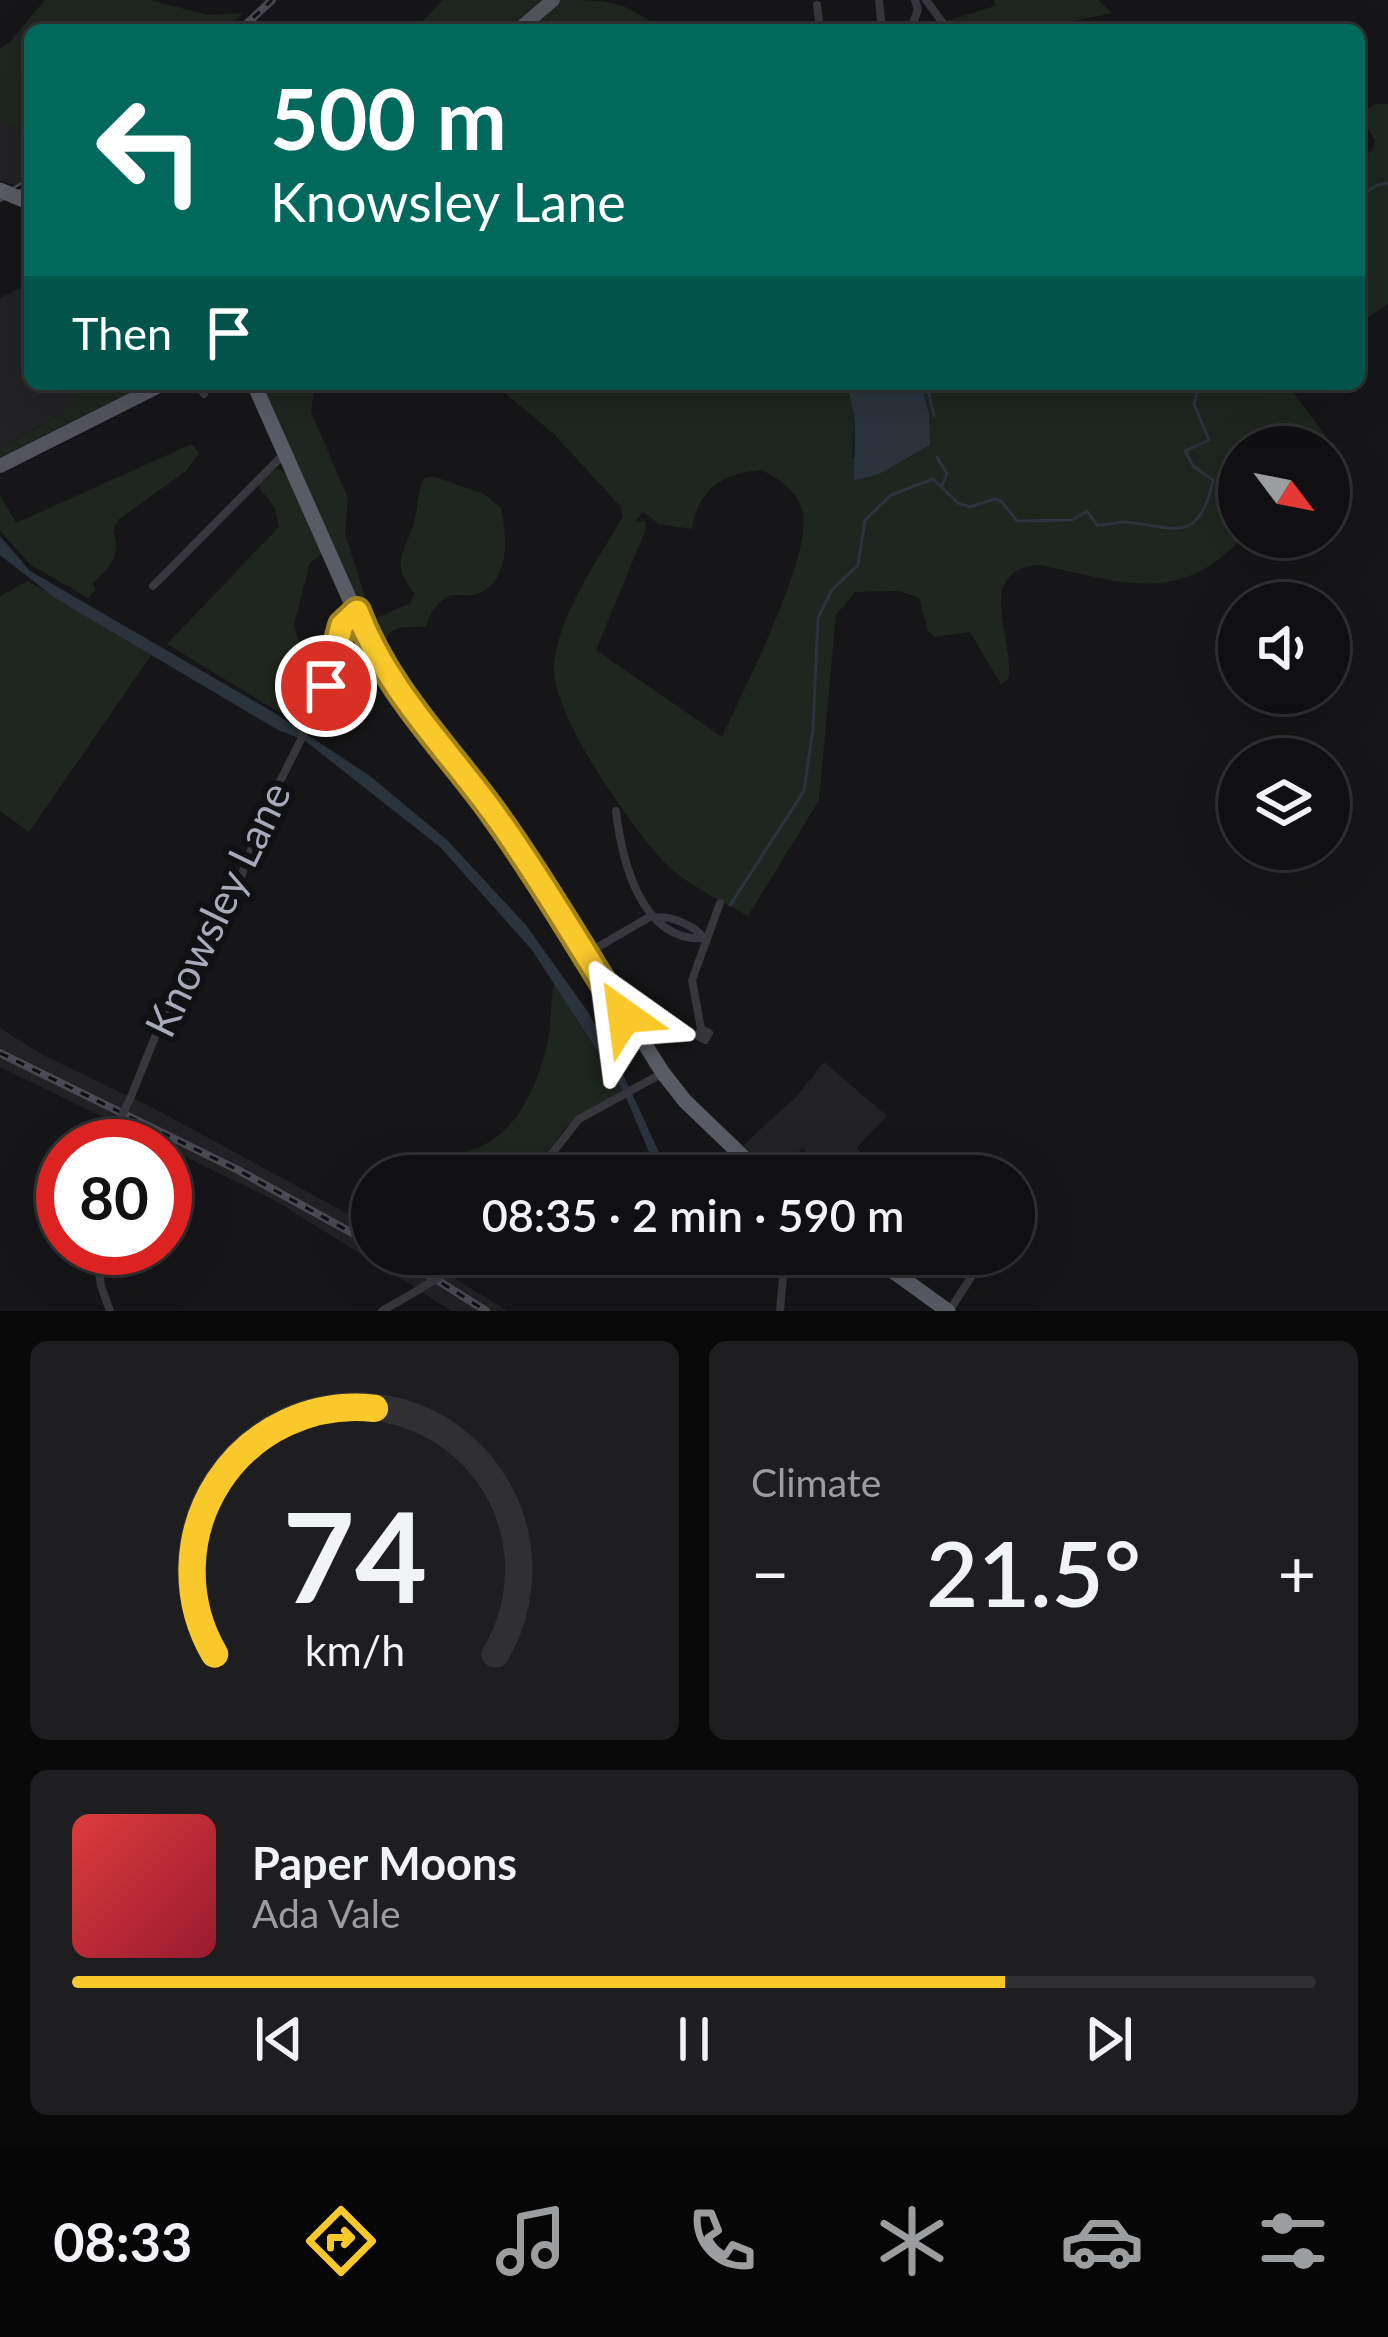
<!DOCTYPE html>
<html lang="en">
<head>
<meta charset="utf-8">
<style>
	:root { --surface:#101012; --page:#1e1e20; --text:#f1f3f6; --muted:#9c9d9f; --line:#303032; --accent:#f9c92c }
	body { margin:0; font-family:Lato,sans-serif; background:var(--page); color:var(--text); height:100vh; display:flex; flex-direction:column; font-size:45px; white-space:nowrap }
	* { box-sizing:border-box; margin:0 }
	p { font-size:39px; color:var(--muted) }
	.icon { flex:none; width:66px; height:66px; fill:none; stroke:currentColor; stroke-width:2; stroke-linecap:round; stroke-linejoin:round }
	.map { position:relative; height:1311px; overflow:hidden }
	.drawer { display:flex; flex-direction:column; gap:30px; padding:30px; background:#09090a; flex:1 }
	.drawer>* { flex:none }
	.hud { position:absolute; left:24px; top:24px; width:1341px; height:366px; border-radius:18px; box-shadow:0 12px 48px #0002,0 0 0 3px var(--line); background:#00695c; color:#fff; overflow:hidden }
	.needle { width:78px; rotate:122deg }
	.buttons { position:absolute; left:1218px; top:426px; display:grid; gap:24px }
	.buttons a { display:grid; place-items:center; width:132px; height:132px; border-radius:50%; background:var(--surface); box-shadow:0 12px 48px #0002,0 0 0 3px var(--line); font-size:60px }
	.speed { position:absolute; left:36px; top:1119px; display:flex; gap:24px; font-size:60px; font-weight:700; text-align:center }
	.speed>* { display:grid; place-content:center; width:156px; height:156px; border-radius:50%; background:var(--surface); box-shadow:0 12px 48px #0002,0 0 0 3px var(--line); line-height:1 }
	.speed .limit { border:18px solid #d22; background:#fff; color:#111 }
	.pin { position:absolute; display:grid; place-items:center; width:102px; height:102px; color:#fff; margin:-51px; border:6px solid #fff; border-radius:50%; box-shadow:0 3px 12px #0007 }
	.me { position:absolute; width:132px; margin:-66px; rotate:329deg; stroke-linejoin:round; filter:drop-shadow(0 0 9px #0008) }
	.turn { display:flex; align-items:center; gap:42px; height:252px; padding:0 48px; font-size:54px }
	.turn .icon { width:156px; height:156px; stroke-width:2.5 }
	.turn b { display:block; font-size:84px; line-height:102px }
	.then { display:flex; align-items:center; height:114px; padding:0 48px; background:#0003; gap:24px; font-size:45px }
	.big { font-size:90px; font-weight:600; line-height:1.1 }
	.drawer .widget { flex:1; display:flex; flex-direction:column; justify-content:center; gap:18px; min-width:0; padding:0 42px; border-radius:18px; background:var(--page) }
	.drawer .dial { align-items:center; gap:0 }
	.dial svg { height:312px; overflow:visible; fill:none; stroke:var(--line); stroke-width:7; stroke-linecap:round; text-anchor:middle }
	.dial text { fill:var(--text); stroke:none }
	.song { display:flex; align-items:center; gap:36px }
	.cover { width:144px; height:144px; border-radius:18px; background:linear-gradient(135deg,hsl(0 70% 55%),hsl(350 70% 35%)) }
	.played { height:12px; border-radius:6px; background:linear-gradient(90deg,var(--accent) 75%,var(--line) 75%) }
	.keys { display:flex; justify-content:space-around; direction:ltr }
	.heat { display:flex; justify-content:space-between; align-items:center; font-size:66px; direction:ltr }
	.drawer .tiles { flex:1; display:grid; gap:30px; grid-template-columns:1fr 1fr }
	.widget:last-child { grid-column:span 2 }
	.trip { position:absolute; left:351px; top:1155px; width:684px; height:120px; border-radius:60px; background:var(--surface); box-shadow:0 12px 48px #0002,0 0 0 3px var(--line); font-weight:600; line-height:120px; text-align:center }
	.menu { display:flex; height:192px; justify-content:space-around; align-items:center; background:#060607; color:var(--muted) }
	.menu .icon { width:84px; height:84px }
	.menu .on { color:var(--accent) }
	.menu b { font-size:54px; color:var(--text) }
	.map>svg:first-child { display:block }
</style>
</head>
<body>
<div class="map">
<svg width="1388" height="1311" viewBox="0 0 1388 1311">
	<rect width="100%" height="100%" fill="#161618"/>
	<path fill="#222225" d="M0 121 30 136V192L0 180Z
		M30 283V384H115L0 448V298Z
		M0 1028 43 1055 159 1111 372 1227V1254H417L441 1271 416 1288 272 1199 0 1067Z
		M824 1062 887 1116 857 1147 873 1176H823L828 1169 802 1148 791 1160 784 1153 779 1155 767 1168 743 1145 797 1096Z
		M449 1275 495 1303 507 1311H452L423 1293Z"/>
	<path fill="#1e261f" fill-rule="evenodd" d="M45 0H150L208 15 244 13 223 30H30V136L0 121V48L9 43Z
		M443 0H542L506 30H414Z
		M559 0C609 0 623 0 662 30H523Z
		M994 0H1098L1112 13 1032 30 952 27 947 21 995 6Z
		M1376 104H1388V304L1359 323V160L1372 150 1375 141 1359 113Z
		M102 384H151L0 462V448L62 414 74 395Z
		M261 384H315L311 412 348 498 345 533 364 594 360 604Z
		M494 384H847L855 420 852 459 929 413 921 384H1287L1325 435V447H1239V537H1243C1179 607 1121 582 1041 565 970 569 1017 642 1008 680L1001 684 970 632 934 637 928 631 919 598 900 591 855 592 836 615 819 800 748 916C722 901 693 888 670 868 635 834 549 711 554 665 560 610 597 563 623 516L620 506 554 434ZM762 470C779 479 795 489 802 509 816 550 742 693 722 737L596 650 646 529 645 521 635 522 643 512 659 524 692 529C697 490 724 472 762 470Z
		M192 444 199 453 186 471 118 520 113 531C122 556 110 568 92 584L96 589 88 598 31 565 0 531V495L16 523Z
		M277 468 289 476 322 555 310 562 294 625 305 664 282 714 167 644 279 527 275 508 257 485Z
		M432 476 484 494 501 508C507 536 511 581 477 594 468 598 458 593 449 596 438 601 428 615 427 626 406 629 392 622 382 645L369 626 374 619 411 603 414 593C391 563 402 557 413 526 417 512 418 498 421 485L424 478Z
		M28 581 152 654 29 832 0 811V596Z
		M554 982 623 1090 565 1128 530 1176H435L441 1155C503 1155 532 1104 546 1049 552 1027 550 1004 554 982Z"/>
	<path fill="#2b333d" d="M847 384H921L929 413 930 445 877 475 854 480 855 420Z
		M0 536 30 571 273 712 370 776 447 840 526 925 588 1012 621 1070 670 1176H659L623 1090 532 950 440 847 304 740 278 730 55 598 0 555Z"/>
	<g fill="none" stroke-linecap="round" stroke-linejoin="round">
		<path stroke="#2b333d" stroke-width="3" d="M1359 207 1363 210 1367 192 1377 185 1388 183
			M927 384 934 416
			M937 457 947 474 942 485
			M730 905 804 791 813 729 818 618 831 591 858 565 865 520 891 495 933 479 958 503 970 507 995 499 1002 502 1017 521 1072 520 1087 511 1097 525C1108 526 1115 521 1125 522 1173 526 1199 547 1213 480L1194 467 1185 451 1209 440 1194 404 1197 392 1217 389 1219 384"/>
		<path stroke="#37373d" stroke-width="8" d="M926 0 948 30
			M817 5 820 30
			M871 30 882 29 879 0
			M910 30 918 10 915 0
			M198 384 204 394
			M153 586 283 455
			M616 811C622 862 642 944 706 938
			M654 918C668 914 695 926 703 937
			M586 954 651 916
			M701 1029 709 1033 705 1040 698 1036 701 1029 692 980 720 903
			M130 1099 155 1037 234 894 272 797 318 706 342 625 355 612
			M111 1146 118 1123
			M534 1176 579 1119 661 1074
			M96 1248 101 1286 110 1311
			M750 1258 784 1255
			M441 1276 472 1254
			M950 1310 973 1274
			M382 1311 420 1289
			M780 1311 785 1254"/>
		<path stroke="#53545c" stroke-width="14" d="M518 30 553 0
			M0 466 163 384"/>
		<path stroke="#5a5c65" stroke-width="15" d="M254 384 366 636 390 678 533 868 663 1073 685 1101 763 1176
			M869 1254 948 1311"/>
		<defs>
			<path id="rail" d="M240 30 272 0
				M0 198 30 182
				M0 1053 238 1170 372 1244
				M396 1254 486 1311"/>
		</defs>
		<use href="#rail" stroke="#4a4b52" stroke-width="8"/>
		<use href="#rail" stroke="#111113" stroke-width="3" stroke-dasharray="9" stroke-linecap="butt"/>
		<path stroke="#37373d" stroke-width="8" d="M118 1123 130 1099
			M420 1289 441 1276"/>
		<path stroke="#5a5c65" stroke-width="15" d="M0 190 26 201"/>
	</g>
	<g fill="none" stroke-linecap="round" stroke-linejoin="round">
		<defs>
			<path id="route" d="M326 686 342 625 357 611C387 691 447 748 495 815 542 880 581 949 624 1016"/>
		</defs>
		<use href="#route" stroke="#a2831d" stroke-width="30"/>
		<use href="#route" stroke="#f9c92c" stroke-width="21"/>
	</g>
	<g text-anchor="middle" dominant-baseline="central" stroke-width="12" stroke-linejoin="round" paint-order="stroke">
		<g font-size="42" fill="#a7abb9" stroke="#111113">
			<text transform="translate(217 909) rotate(-64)">Knowsley Lane</text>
		</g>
	</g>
</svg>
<div class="buttons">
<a><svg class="needle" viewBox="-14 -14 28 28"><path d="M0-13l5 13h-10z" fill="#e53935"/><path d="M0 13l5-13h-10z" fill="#9c9d9f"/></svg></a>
<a><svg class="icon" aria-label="sound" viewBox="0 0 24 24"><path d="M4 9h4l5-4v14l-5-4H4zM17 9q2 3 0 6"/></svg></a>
<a><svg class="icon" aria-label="layers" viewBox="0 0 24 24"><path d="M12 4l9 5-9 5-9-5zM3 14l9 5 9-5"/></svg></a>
</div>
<div class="speed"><div class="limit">80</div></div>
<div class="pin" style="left:326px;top:686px;background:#d93025"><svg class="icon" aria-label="arrive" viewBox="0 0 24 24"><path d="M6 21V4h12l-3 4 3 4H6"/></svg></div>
<svg class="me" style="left:624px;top:1016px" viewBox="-20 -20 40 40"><path d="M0-17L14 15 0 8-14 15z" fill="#f9c92c" stroke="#fff" stroke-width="4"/></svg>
<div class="trip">08:35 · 2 min · 590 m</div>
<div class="hud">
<div class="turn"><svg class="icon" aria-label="left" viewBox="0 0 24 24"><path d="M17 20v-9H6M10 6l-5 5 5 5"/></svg><div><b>500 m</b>Knowsley Lane</div></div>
<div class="then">Then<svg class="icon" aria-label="arrive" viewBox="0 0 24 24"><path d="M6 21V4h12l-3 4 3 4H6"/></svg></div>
</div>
</div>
<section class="drawer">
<div class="tiles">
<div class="widget dial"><svg viewBox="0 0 100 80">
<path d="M14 69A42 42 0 1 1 86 69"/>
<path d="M14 69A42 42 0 0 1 55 6" stroke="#f9c92c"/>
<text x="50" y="56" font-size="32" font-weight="700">74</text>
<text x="50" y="72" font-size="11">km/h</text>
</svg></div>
<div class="widget"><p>Climate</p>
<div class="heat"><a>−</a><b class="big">21.5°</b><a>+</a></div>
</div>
<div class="widget">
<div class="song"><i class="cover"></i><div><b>Paper Moons</b><p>Ada Vale</p></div></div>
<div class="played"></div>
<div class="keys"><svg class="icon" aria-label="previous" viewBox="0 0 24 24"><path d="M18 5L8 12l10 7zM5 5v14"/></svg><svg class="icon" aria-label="pause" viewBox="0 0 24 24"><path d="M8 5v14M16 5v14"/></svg><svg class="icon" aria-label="next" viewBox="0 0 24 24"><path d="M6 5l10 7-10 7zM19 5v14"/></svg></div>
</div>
</div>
</section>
<nav class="menu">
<b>08:33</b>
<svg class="icon on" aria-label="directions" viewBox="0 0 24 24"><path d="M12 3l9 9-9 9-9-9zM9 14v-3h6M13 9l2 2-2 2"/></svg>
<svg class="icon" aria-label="music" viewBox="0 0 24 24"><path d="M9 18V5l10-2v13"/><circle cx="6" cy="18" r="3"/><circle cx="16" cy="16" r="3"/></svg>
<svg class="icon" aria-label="phone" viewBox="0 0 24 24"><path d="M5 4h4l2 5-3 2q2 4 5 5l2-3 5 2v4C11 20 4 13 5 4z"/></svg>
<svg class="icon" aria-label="climate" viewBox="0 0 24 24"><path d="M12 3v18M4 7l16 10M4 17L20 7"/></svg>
<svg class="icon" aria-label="car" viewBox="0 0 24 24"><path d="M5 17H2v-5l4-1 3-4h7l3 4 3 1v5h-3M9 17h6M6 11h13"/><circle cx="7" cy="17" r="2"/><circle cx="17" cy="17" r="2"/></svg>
<svg class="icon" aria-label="filters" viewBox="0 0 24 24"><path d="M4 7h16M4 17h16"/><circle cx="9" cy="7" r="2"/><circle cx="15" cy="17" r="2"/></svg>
</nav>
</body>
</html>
